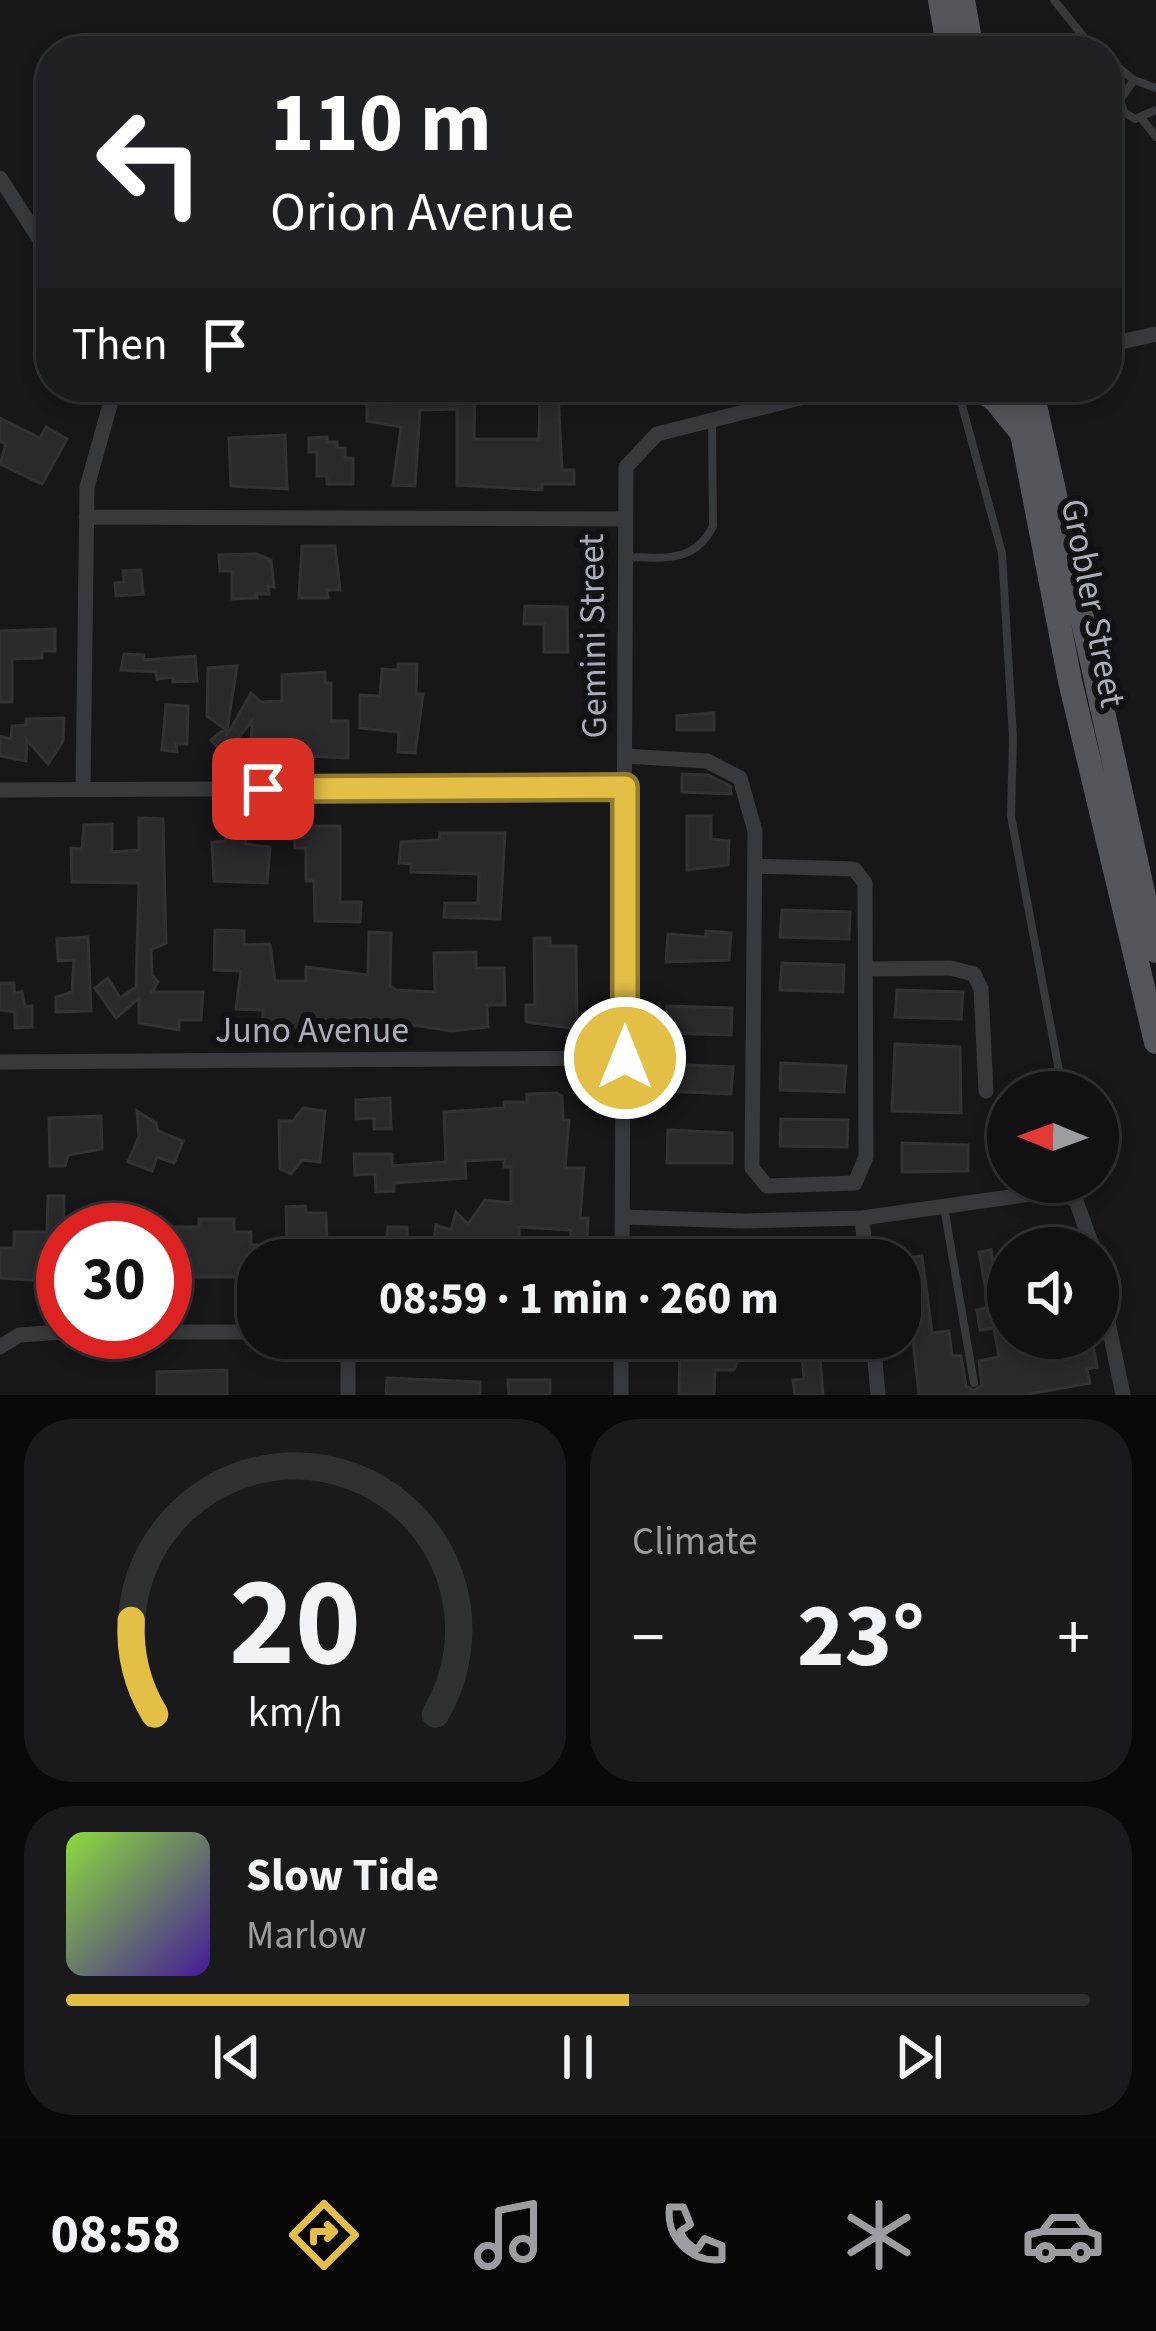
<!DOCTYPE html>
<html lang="en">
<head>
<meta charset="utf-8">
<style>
	:root { --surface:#111113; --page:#1a1a1c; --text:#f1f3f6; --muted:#9c9da0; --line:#303133; --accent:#e3bf45 }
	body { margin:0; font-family:"Source Sans 3",sans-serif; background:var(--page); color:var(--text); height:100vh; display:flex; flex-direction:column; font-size:45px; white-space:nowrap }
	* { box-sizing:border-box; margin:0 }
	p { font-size:39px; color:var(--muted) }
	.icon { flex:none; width:66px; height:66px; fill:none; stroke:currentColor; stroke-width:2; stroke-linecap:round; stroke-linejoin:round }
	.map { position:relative; height:1395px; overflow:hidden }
	.panel { display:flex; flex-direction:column; gap:24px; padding:24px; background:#09090a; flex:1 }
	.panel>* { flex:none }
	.top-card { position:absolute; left:36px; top:36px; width:1086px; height:366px; border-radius:48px; box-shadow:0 6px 18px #0003,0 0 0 3px var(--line); background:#202124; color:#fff; overflow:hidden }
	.needle { width:78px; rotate:271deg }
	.tools { position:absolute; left:987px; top:1071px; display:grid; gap:24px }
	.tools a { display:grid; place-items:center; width:132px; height:132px; border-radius:50%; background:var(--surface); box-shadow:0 6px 18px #0003,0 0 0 3px var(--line); font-size:60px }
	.speed { position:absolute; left:36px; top:1203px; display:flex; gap:24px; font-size:60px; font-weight:700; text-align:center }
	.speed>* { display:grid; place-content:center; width:156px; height:156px; border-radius:50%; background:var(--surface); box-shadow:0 6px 18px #0003,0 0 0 3px var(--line); line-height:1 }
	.speed .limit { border:18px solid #d22; background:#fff; color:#111 }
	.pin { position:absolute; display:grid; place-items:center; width:102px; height:102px; color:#fff; margin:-51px; border-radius:24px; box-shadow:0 6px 18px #0006 }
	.me { position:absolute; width:132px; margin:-66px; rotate:0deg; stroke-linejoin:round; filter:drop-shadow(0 0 9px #0008) }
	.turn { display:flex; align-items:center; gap:42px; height:252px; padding:0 36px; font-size:54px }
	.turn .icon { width:156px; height:156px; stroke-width:2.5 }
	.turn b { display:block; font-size:84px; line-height:102px }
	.then { display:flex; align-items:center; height:114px; padding:0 36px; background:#0003; gap:24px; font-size:45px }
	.big { font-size:90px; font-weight:700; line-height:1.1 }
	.panel .card { flex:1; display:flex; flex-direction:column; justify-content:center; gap:18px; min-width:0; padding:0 42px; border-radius:48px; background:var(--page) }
	.panel .dial { align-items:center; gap:0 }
	.dial svg { height:312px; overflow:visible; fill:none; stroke:var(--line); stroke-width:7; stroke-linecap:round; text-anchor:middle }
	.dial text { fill:var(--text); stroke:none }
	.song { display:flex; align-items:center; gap:36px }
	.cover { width:144px; height:144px; border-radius:18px; background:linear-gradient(135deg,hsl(90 70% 55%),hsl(260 70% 35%)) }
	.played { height:12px; border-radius:6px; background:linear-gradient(90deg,var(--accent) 55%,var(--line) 55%) }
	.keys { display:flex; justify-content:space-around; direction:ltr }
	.heat { display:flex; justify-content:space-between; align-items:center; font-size:66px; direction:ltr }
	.panel .tiles { flex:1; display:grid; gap:24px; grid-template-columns:1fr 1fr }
	.card:last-child { grid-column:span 2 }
	.trip { position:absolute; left:237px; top:1239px; width:684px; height:120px; border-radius:48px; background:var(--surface); box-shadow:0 6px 18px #0003,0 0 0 3px var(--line); font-weight:700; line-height:120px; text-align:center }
	.tabs { display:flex; height:192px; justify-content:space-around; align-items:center; background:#070708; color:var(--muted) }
	.tabs .icon { width:84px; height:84px }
	.tabs .selected { color:var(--accent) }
	.tabs b { font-size:54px; color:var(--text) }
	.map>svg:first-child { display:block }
</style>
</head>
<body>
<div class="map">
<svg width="1156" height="1395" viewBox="0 0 1156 1395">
	<rect width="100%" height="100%" fill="#171719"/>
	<path fill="#2a2a2d" stroke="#323135" stroke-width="3" d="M475 387 474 439H539L540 392H558L562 470H574V484H542V490L457 485V409L420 410 415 486 393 485 401 427 367 421V404H385V389Z
		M0 418 40 438 46 427 67 439 42 484 0 464 6 444 0 441Z
		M285 435 287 489 231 486 229 438Z
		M327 437V442H337V448H345V458H353V484H327V476H317V452H309V438Z
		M302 546H335L340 590H327L328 598H299Z
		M256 554 271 560 274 587 268 586 269 594H256L257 598 232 599V571H220L219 555Z
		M141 570 143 594 116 596 115 583 124 582 123 571Z
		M525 606 567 607 568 652H544V624H524Z
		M55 629V651H42V658L12 659V702H0V631Z
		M124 654 144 655V660L195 656 197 681 173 682V677L157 679 156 672 121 670Z
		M398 664H417L416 694H423L415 753 398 752 399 732 360 728V695L380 696 382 669 398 670Z
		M237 666 226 737 251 693 261 702 282 701V675L325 672V683H331V721H348V758L283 755V742L251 744 252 721 224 755 211 740 225 729 207 716 208 668Z
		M166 705 188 706 187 744H176L177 752 162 750Z
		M714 713V730H677V716Z
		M64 718 63 741 48 764 27 740 26 761 0 756V736L11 739 12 726 26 725V719Z
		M682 774 708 775 730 786 731 794 682 792Z
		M687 816H711V839L729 841 728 865 687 870Z
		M139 818 163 819 166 943 151 950 152 975 158 982 152 992H203L201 1020H179V1030L139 1023V998L116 1018 95 988 108 978 120 998 136 987 139 883 72 882 71 848 82 849 84 825 112 824V852L139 850Z
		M294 826H340V902H361L360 922 315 921 314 881H306V848H295Z
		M234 828 246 838 245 844 270 847 267 883 214 881 212 842 224 841Z
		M440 833H505L500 919 444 917 445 903H478L479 874 411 872V864L399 863 401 842 439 840Z
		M782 910 850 912 849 939 780 937Z
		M215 930 244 931V945L270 944 275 981H306V967L368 975 369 932 391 933 390 986 397 990 435 992 434 953 476 952V968H504L505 1005H487L488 1027 452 1031 365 1018 321 1020V1030L263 1025V1010L236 1009 241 971 214 970Z
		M706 931 731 933 729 960 666 962 668 934 706 937Z
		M88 937 91 1011 56 1012V997L72 992 74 960 58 961 57 939Z
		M534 938H550V946H576L577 1029 526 1022V1005H535Z
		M782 963 844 965 843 992 780 990Z
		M0 983H14V993L22 992 25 1007 32 1006V1027L15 1028V1012L0 1010Z
		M897 990 963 992 961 1019 895 1017Z
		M667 1006 732 1008 731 1035 666 1033Z
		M895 1044 960 1047 961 1113 892 1111Z
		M781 1063 846 1066 844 1092 780 1090Z
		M666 1064 733 1067 731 1094 664 1091Z
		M557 1093 562 1096 563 1120H569L565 1168H584L580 1218H588L587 1238 571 1237V1230L519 1227V1260H431L436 1225 451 1230 456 1212 468 1224 485 1200 511 1203V1167H504V1159L465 1161 466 1178 394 1183V1191L376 1192 375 1174 355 1175 354 1154H392V1166L446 1162 444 1112 504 1108V1102H527V1094Z
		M390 1098 391 1129H374V1118L356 1119V1100Z
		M303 1108 325 1111 320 1162 302 1160 291 1174 280 1169 279 1121H293Z
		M137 1111 156 1123 158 1131 183 1141 174 1163 157 1157 152 1171 128 1162 139 1136Z
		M101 1116 102 1149 68 1155 65 1166H50L49 1118Z
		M781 1119 848 1120 847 1147 780 1146Z
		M668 1130 732 1133V1163H667Z
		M902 1143 968 1145V1171L902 1172Z
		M48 1196H64L63 1282 0 1278V1248H14V1232H47Z
		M305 1206 306 1213H326L327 1243H315L314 1260H258V1277H191L190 1288 165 1286V1227H199V1219H234V1232H251V1245H287L286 1207Z
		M388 1227H407V1251H397V1260H384Z
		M991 1250 995 1272 1008 1269V1338H1092L1097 1367 1087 1369 1090 1383 1023 1395H919L904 1258 922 1256 932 1333 949 1331 952 1356H961L966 1386 974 1391 982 1385 979 1361 999 1357 994 1328 980 1330 977 1310 989 1307 979 1252Z
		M712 1341 739 1358 734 1370H715L714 1395H679L680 1346H710Z
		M820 1356 823 1395H795L793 1380 804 1379 802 1358Z
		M227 1370V1395H157V1372Z
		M387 1378 480 1382V1395H386Z
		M508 1380H550V1395H509Z"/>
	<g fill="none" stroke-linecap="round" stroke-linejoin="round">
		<path stroke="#38393d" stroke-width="8" d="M1054 0 1095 51
			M1107 58 1134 80
			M1107 73 1121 93
			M1156 88 1134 80 1120 100 1124 112 1135 119 1156 110
			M1142 119 1156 137
			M957 387 1002 553 1013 738 1011 816 1063 1092
			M624 557C661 557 694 565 713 526L712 423
			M1068 1192 1076 1182
			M944 1207 974 1383"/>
		<path stroke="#38393d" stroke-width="15" d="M0 178 51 257
			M1107 345 1156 334
			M86 517 622 519
			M625 756 707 761 740 778 755 831 752 1168 767 1186 855 1183 866 1157 865 883 854 869 755 866
			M83 789 87 487 115 387
			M0 790 625 787
			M870 969 950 968 974 974 981 989 986 1091
			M0 1062 624 1058
			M623 1217 744 1221 862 1218 1059 1190 1076 1201 1093 1248
			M862 1218 866 1260
			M622 1260 626 467 657 434 844 387
			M1098 1273 1123 1395
			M165 1332H258
			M348 1338V1395
			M621 1338V1395
			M873 1338 878 1395
			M0 1347 19 1335 63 1332"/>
		<path stroke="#55555c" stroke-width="24" d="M940 0 949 51
			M963 0 972 51
			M975 387 995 400 1021 432
			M1013 387 1070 681 1156 1042
			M1031 387 1156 951"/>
	</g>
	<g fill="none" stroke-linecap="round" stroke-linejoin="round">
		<defs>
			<path id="route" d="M263 789 625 787V1058"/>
		</defs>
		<use href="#route" stroke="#947c2d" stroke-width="30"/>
		<use href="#route" stroke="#e3bf45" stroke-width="21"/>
	</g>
	<g text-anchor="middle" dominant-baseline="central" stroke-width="12" stroke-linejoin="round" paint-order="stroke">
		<g font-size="36" fill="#aaadb8" stroke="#121214">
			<text transform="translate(1093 603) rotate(79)">Grobler Street</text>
			<text transform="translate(593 636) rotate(-91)">Gemini Street</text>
			<text x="312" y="1030">Juno Avenue</text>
		</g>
	</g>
</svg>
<div class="tools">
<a><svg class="needle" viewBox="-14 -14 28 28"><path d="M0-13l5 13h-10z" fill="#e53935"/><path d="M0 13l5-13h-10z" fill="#9c9da0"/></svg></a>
<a><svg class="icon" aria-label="sound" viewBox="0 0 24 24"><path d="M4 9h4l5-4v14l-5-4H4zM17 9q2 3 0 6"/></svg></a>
</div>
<div class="speed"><div class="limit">30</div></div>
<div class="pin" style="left:263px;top:789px;background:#d93025"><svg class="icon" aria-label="arrive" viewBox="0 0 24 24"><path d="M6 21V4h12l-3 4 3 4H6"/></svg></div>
<svg class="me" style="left:625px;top:1058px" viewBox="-20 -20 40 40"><circle r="17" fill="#e3bf45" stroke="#fff" stroke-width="3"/><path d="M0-11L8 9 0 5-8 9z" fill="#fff"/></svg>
<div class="trip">08:59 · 1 min · 260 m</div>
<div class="top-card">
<div class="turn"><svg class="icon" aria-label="left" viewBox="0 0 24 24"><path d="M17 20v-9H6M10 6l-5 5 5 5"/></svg><div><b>110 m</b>Orion Avenue</div></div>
<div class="then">Then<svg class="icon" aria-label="arrive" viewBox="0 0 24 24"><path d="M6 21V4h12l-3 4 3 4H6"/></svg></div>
</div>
</div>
<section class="panel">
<div class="tiles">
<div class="card dial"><svg viewBox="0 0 100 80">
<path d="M14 69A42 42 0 1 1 86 69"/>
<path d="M14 69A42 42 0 0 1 8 45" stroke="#e3bf45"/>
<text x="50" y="56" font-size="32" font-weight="700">20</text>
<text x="50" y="72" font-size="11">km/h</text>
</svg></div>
<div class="card"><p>Climate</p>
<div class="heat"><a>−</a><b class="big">23°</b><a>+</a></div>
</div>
<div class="card">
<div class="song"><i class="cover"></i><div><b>Slow Tide</b><p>Marlow</p></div></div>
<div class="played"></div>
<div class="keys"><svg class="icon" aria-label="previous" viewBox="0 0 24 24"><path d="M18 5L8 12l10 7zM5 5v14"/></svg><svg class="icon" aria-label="pause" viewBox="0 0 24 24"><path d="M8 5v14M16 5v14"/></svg><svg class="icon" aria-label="next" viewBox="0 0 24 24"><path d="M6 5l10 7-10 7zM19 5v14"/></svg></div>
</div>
</div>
</section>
<nav class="tabs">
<b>08:58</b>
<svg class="icon selected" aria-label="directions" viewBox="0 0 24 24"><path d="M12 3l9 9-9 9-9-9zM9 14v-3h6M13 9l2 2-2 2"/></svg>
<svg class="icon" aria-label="music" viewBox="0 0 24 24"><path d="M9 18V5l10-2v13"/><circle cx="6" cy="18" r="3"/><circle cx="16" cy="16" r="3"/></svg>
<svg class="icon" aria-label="phone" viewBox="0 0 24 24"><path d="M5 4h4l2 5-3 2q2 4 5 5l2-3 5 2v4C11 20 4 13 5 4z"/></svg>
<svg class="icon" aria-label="climate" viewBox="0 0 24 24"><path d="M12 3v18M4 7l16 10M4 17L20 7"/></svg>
<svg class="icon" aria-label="car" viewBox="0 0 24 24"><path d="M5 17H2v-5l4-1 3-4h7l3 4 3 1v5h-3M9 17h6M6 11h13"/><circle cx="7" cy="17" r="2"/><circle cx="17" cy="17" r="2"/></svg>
</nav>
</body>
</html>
